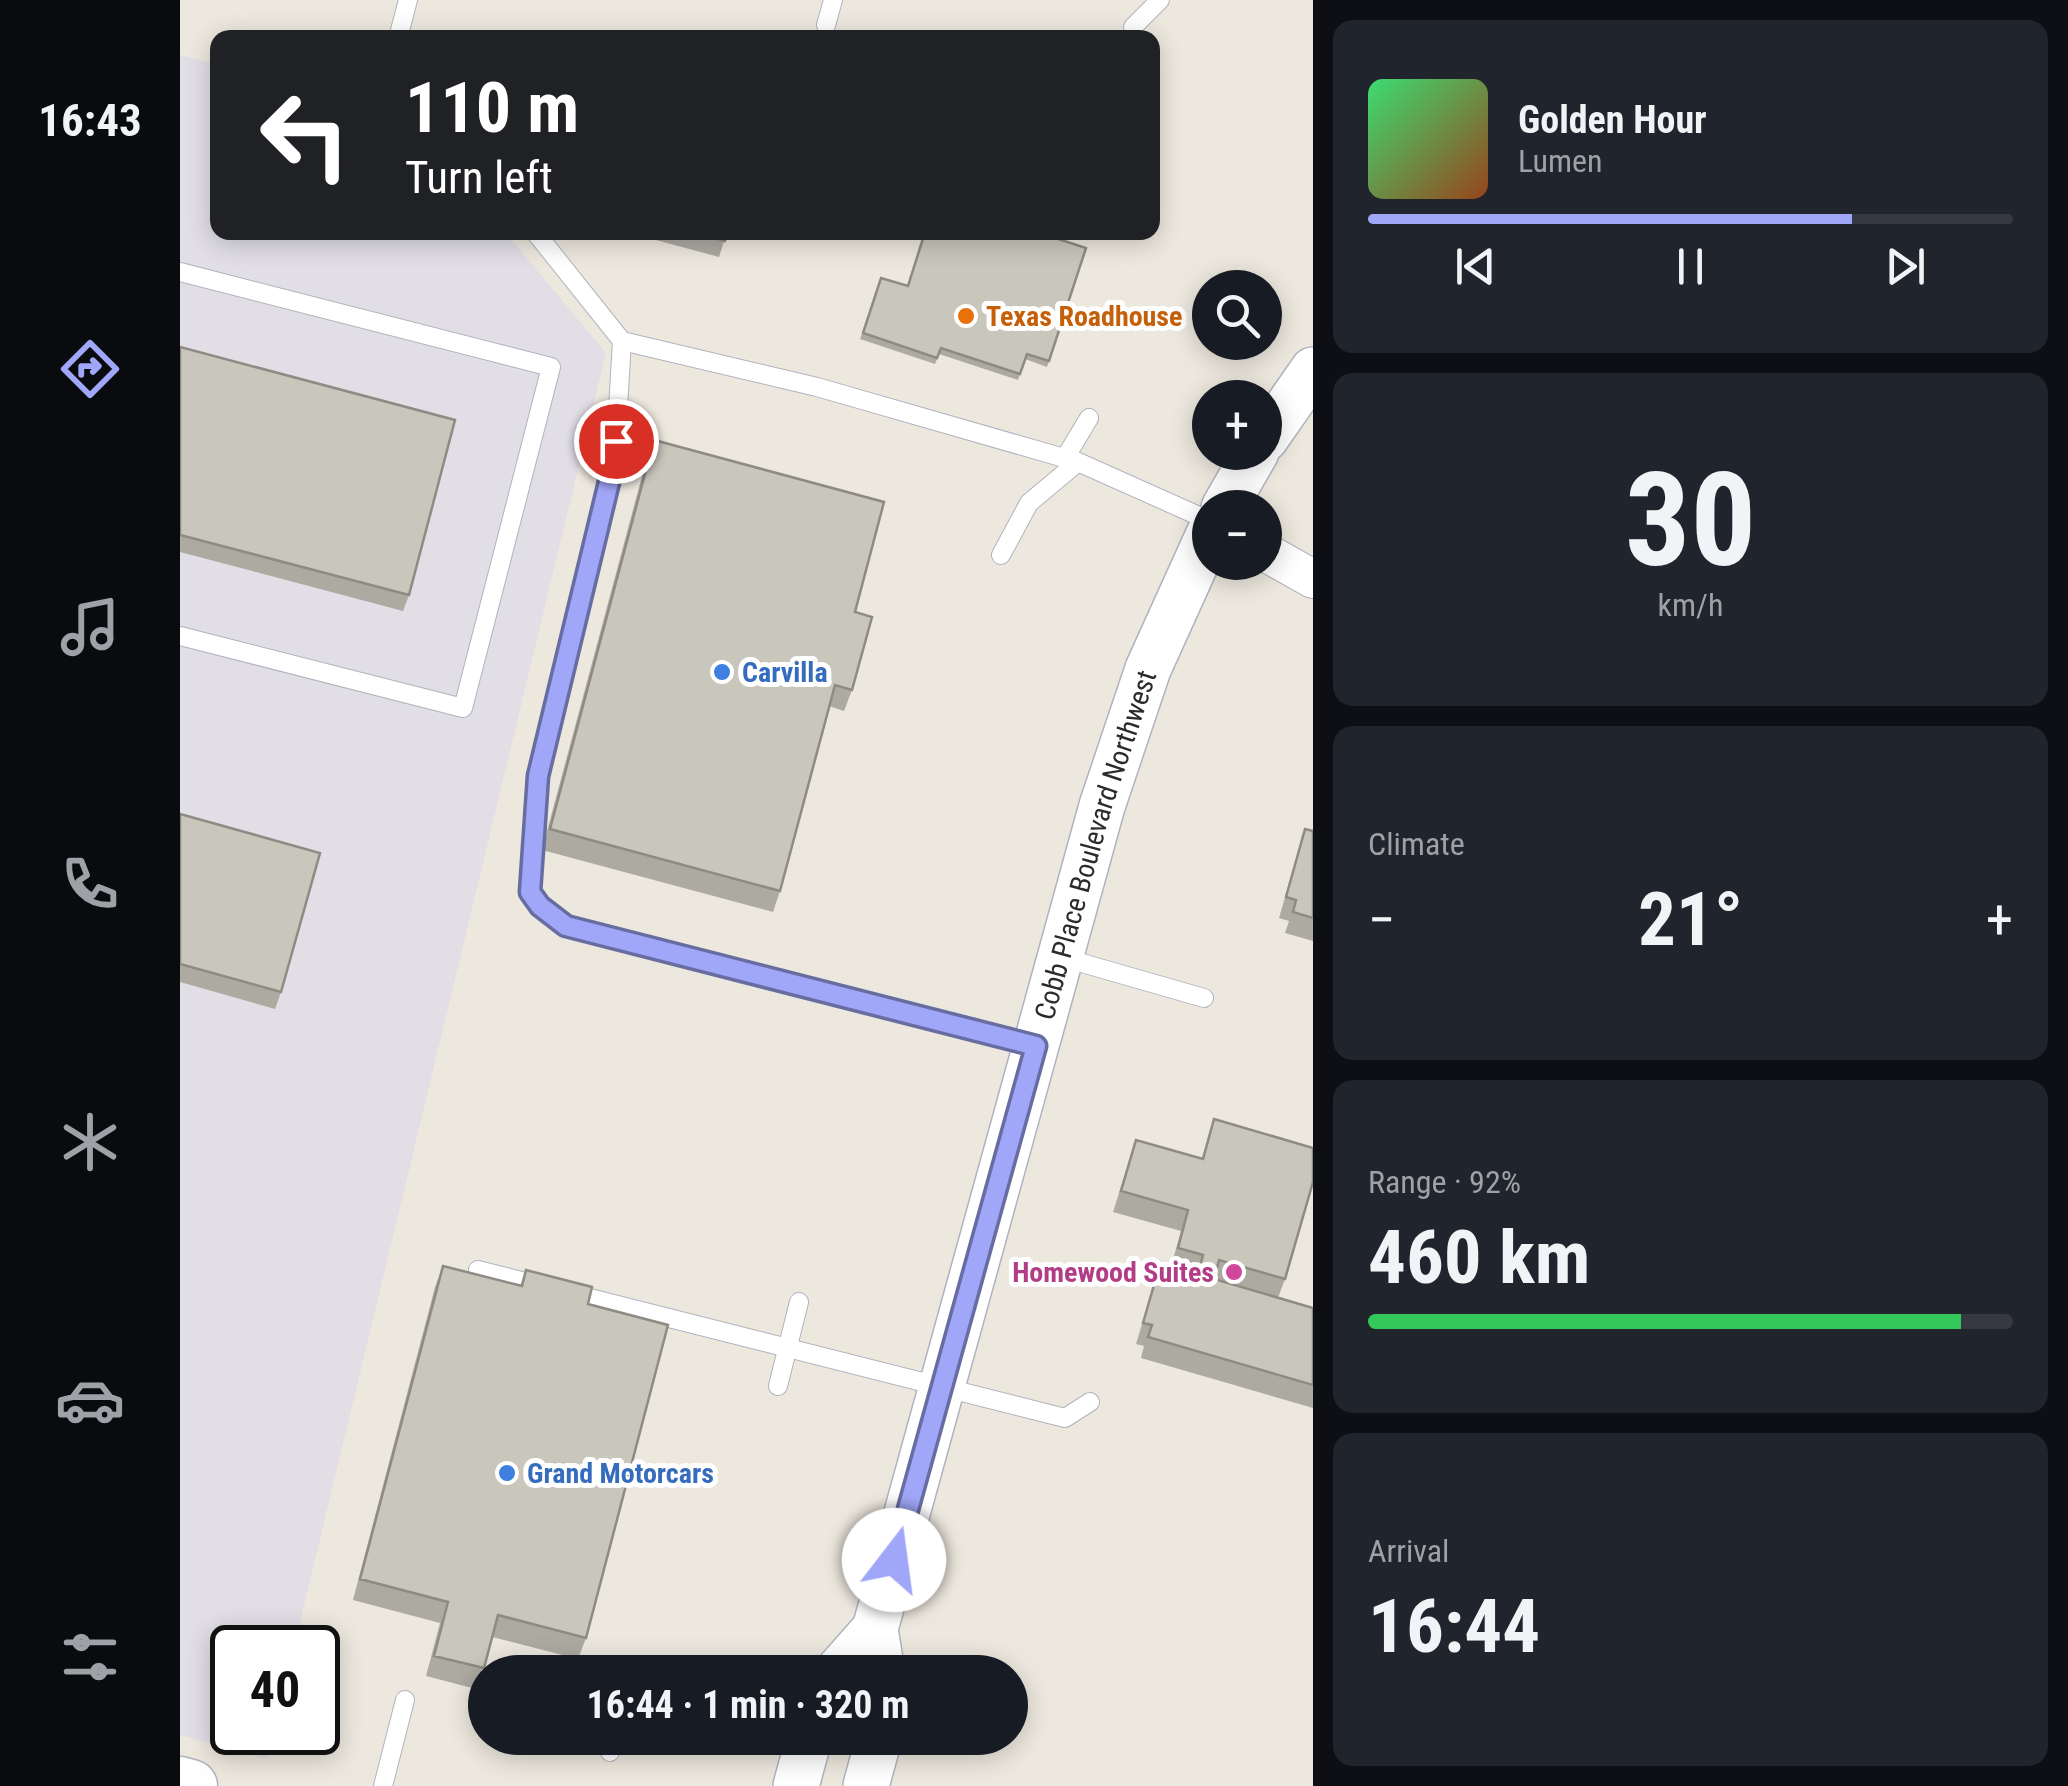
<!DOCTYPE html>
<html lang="en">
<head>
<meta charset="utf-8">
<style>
	:root { --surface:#171b24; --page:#20242c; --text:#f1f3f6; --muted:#9ea1a6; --line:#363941; --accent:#a0a7f8 }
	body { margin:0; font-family:"Roboto Condensed",sans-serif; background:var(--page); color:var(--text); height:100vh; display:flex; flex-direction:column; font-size:38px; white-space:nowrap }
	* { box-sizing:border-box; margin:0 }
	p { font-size:32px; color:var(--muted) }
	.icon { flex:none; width:55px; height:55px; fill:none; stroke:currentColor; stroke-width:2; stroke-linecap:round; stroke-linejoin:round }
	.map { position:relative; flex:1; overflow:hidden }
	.panel { display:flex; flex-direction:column; gap:20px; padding:20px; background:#0d0f14; width:755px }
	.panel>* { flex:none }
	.hud { position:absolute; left:30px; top:30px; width:950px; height:210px; border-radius:20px; box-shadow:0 5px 25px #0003; background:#202124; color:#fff; overflow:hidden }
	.controls { position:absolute; left:1012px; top:270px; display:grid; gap:20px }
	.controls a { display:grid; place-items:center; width:90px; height:90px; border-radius:50%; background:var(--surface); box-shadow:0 5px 25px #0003; font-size:50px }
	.speed { position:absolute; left:30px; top:1625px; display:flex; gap:20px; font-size:50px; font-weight:700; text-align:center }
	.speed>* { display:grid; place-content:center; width:130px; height:130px; border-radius:50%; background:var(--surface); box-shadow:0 5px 25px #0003; line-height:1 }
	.speed .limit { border:5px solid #111; border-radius:15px; background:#fff; color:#111 }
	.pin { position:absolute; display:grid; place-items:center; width:85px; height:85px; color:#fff; margin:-42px; border:5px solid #fff; border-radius:50%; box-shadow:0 2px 10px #0007 }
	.me { position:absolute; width:110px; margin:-55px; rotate:15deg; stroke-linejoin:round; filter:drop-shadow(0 0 8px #0008) }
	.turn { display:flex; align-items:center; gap:35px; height:210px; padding:0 30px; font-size:45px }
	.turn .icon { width:130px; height:130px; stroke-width:2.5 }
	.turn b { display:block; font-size:70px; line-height:85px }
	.big { font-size:75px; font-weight:700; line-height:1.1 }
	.panel .card { flex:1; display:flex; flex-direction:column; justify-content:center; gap:15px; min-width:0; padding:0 35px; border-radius:20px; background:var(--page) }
	.panel .dial { align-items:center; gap:0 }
	.dial b { font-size:130px; line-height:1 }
	.song { display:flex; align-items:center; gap:30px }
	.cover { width:120px; height:120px; border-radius:15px; background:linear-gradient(135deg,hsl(140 70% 55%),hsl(20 70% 35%)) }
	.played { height:10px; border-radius:5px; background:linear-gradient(90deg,var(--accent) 75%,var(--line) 75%) }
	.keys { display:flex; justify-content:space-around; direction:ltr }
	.heat { display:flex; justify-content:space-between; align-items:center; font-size:55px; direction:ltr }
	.charge { height:15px; border-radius:8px; background:linear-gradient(90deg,#34c759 92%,var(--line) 0) }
	.trip { position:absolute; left:288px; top:1655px; width:560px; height:100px; border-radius:50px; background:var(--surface); box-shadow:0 5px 25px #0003; font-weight:700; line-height:100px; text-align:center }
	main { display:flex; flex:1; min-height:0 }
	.dock { display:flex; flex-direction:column; width:180px; justify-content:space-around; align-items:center; background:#090b0e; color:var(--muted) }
	.dock .icon { width:70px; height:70px }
	.dock .selected { color:var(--accent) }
	.dock b { font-size:45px; color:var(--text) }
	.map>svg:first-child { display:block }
</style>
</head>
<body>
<main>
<nav class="dock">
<b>16:43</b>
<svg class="icon selected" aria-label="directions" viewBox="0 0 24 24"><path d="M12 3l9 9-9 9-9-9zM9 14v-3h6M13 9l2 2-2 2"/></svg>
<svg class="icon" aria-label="music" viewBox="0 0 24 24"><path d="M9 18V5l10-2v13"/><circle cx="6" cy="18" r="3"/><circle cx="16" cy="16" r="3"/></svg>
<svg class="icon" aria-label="phone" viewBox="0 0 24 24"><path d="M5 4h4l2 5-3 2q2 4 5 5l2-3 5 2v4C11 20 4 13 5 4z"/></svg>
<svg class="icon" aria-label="climate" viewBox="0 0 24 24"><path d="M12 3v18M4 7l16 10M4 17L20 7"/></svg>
<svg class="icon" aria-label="car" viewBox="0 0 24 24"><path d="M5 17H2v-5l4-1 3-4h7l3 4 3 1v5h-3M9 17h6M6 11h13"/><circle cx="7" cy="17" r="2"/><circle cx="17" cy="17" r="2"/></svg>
<svg class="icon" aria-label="filters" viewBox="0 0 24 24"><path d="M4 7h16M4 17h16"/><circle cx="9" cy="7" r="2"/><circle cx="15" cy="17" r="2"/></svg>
</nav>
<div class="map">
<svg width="1133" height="1786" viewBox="0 0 1133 1786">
	<rect width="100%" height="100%" fill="#ede8de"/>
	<path fill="#e1dee6" d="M0 55 37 64 38 232 326 233 426 353 114 1647 52 1648V1732L94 1733 87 1759 0 1735Z"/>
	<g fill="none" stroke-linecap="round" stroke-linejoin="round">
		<defs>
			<path id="service" d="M646 25 653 0
				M953 27 980 0
				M218 38 228 0
				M355 232 442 341 637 387 898 462 1030 521
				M0 272 371 367 283 708 0 636
				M442 341 436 441 430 478 358 776 351 892 359 906 386 926 855 1046
				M885 458 909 418
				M821 555 849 503 898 462
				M881 957 1024 998
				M298 1270 361 1286
				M386 1292 885 1418 910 1402
				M598 1386 619 1302
				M430 1752 434 1738
				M203 1786 225 1700"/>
			<path id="minor" d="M1085 552 1133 579"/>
			<g id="tertiary">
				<path d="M1085 439 1133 370"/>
				<path d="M1044 508 1076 452"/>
				<path d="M657 1672 695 1629"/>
				<path id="s1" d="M702 1672 695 1629 922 806 968 669 1030 532"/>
				<path d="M616 1786 629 1738"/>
				<path d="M686 1786 699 1738"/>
			</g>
			<path id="secondary" d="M0 1783 11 1786"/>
		</defs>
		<use href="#service" stroke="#b1b2bf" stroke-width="20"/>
		<use href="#minor" stroke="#b1b2bf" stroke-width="40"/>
		<use href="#tertiary" stroke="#b1b2bf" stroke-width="48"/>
		<use href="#secondary" stroke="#b1b2bf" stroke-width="55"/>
		<use href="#service" stroke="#fff" stroke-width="18"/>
		<use href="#minor" stroke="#fff" stroke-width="38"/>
		<use href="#tertiary" stroke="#fff" stroke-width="45"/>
		<use href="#secondary" stroke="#fff" stroke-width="52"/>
	</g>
	<path fill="#adaaa2" d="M446 232H547L539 257Z
		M802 238 906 248 867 367 845 359 838 380 759 354 755 364 680 339 701 278 728 286Z
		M0 347 229 595 223 611 0 552Z
		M474 440 672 690 664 711 649 706 600 891 593 912 362 850 466 461Z
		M0 814 101 992 95 1009 0 982Z
		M1125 829 1133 831V941L1105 933 1109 921 1099 918Z
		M1034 1119 1105 1279 1098 1298 1133 1308V1408L961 1358 964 1346 956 1344 976 1278 984 1280 990 1262 992 1263 1001 1231 933 1212 949 1161 956 1140 1022 1158Z
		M263 1266 340 1286 346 1270 408 1304 406 1638 398 1659 312 1637 296 1689 246 1676 260 1623 173 1600 255 1287Z"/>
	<path fill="#c9c6bc" stroke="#8d8b84" stroke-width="2.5" d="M513 232H547L545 241Z
		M745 232H786L802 238 804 232 831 234 832 232H857L906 248 869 361 847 354 840 374 761 348 757 358 683 333 701 278 728 286Z
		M0 347 275 420 229 595 0 535Z
		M474 440 704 502 675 612 692 617 672 690 655 685 600 891 370 829Z
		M0 814 140 853 101 992 0 964Z
		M1125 829 1133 831V918L1113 912 1116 900 1106 897Z
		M1034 1119 1133 1148V1182L1105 1279 1039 1260 1034 1279 1133 1308V1385L968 1337 972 1325 963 1323 976 1278 985 1280 990 1262 1019 1271 1023 1255 998 1248 1008 1210 941 1191 956 1140 1023 1159Z
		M263 1266 342 1286 346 1270 412 1287 408 1304 488 1325 406 1638 318 1615 304 1668 254 1656 268 1602 180 1579Z"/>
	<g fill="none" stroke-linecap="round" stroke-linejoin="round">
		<defs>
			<path id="route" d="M436 441 430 478 358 776 350 892 360 906 386 926 856 1046 714 1560"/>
		</defs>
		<use href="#route" stroke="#686da1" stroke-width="25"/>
		<use href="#route" stroke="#a0a7f8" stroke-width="18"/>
	</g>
	<circle fill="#e8710a" stroke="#fff" stroke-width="4" cx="786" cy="316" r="10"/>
	<g fill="#3f7fe0" stroke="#fff" stroke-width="4">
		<circle cx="542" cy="672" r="10"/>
		<circle cx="327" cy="1473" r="10"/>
	</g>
	<circle fill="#d1479c" stroke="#fff" stroke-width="4" cx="1054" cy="1272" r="10"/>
	<g text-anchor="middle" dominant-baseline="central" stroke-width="10" stroke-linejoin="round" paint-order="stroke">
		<g font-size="28" font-weight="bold" fill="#c56008" stroke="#fff" text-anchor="start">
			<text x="806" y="316">Texas Roadhouse</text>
		</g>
		<g font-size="28" font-weight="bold" fill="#366cbe" stroke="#fff" text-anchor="start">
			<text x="562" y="672">Carvilla</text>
			<text x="347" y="1473">Grand Motorcars</text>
		</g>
		<g font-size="28" fill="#2b2b2b" stroke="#fff">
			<text stroke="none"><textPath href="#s1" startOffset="858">Cobb Place Boulevard Northwest</textPath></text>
		</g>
		<g font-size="28" font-weight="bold" fill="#b23c85" stroke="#fff" text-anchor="end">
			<text x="1034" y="1272">Homewood Suites</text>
		</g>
	</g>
</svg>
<div class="controls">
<a><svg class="icon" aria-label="search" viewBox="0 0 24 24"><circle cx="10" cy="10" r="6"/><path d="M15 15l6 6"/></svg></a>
<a>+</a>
<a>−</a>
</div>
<div class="speed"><div class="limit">40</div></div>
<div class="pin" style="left:436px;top:441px;background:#d93025"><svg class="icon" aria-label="arrive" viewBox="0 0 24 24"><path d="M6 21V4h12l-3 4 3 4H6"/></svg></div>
<svg class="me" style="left:714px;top:1560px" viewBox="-20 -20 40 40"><circle r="19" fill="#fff"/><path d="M0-13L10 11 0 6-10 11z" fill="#a0a7f8"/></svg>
<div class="trip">16:44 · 1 min · 320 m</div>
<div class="hud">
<div class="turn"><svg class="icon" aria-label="left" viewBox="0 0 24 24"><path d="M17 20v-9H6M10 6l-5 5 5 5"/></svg><div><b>110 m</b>Turn left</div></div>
</div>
</div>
<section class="panel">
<div class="card">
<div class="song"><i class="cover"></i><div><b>Golden Hour</b><p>Lumen</p></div></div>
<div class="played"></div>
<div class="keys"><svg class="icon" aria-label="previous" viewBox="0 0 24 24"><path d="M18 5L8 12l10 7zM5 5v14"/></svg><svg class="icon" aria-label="pause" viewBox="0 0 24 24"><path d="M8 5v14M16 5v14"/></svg><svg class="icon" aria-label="next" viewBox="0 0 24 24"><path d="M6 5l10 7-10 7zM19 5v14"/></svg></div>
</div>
<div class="card dial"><b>30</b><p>km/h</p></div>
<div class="card"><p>Climate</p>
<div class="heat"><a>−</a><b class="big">21°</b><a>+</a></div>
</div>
<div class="card"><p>Range · 92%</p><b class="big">460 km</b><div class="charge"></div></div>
<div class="card"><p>Arrival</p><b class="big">16:44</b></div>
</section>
</main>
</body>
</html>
